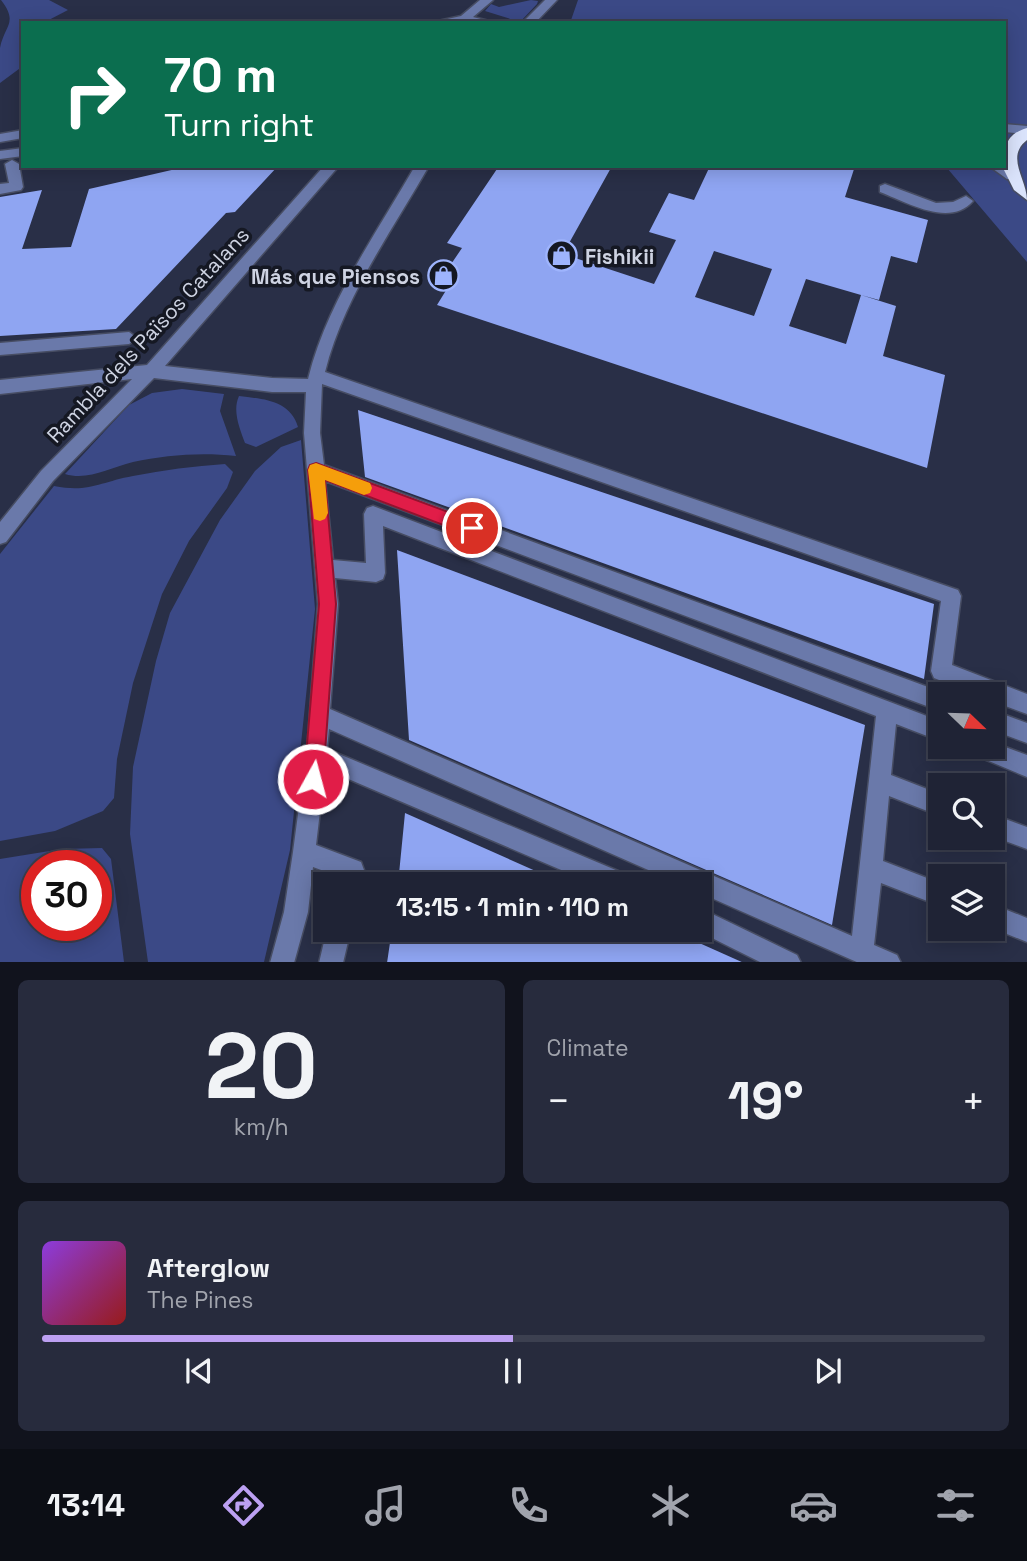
<!DOCTYPE html>
<html lang="en">
<head>
<meta charset="utf-8">
<style>
	:root { --surface:#1f2335; --page:#272b3d; --text:#f1f3f6; --muted:#a1a4ad; --line:#3c4050; --accent:#bca0f2 }
	body { margin:0; font-family:"Space Grotesk",sans-serif; background:var(--page); color:var(--text); height:100vh; display:flex; flex-direction:column; font-size:26px; white-space:nowrap }
	* { box-sizing:border-box; margin:0 }
	p { font-size:23px; color:var(--muted) }
	.icon { flex:none; width:38px; height:38px; fill:none; stroke:currentColor; stroke-width:2; stroke-linecap:round; stroke-linejoin:round }
	.map { position:relative; height:962px; overflow:hidden }
	.drawer { display:flex; flex-direction:column; gap:18px; padding:18px; background:#11131d; flex:1 }
	.drawer>* { flex:none }
	.top-card { position:absolute; left:21px; top:21px; width:985px; height:147px; border-radius:0px; box-shadow:0 4px 18px #0003,0 0 0 2px var(--line); background:#0b6e4f; color:#fff; overflow:hidden }
	.needle { width:46px; rotate:113deg }
	.fabs { position:absolute; left:928px; top:682px; display:grid; gap:14px }
	.fabs a { display:grid; place-items:center; width:77px; height:77px; border-radius:0px; background:var(--surface); box-shadow:0 4px 18px #0003,0 0 0 2px var(--line); font-size:35px }
	.speed { position:absolute; left:21px; top:850px; display:flex; gap:14px; font-size:35px; font-weight:700; text-align:center }
	.speed>* { display:grid; place-content:center; width:91px; height:91px; border-radius:50%; background:var(--surface); box-shadow:0 4px 18px #0003,0 0 0 2px var(--line); line-height:1 }
	.speed .limit { border:10px solid #d22; background:#fff; color:#111 }
	.pin { position:absolute; display:grid; place-items:center; width:60px; height:60px; color:#fff; margin:-30px; border:4px solid #fff; border-radius:50%; box-shadow:0 2px 7px #0007 }
	.me { position:absolute; width:77px; margin:-38px; rotate:7deg; stroke-linejoin:round; filter:drop-shadow(0 0 5px #0008) }
	.turn { display:flex; align-items:center; gap:24px; height:147px; padding:0 28px; font-size:32px }
	.turn .icon { width:91px; height:91px; stroke-width:2.5 }
	.turn b { display:block; font-size:49px; line-height:60px }
	.big { font-size:52px; font-weight:800; line-height:1.1 }
	.drawer .tile { flex:1; display:flex; flex-direction:column; justify-content:center; gap:10px; min-width:0; padding:0 24px; border-radius:10px; background:var(--page) }
	.drawer .dial { align-items:center; gap:0 }
	.dial b { font-size:91px; line-height:1 }
	.song { display:flex; align-items:center; gap:21px }
	.cover { width:84px; height:84px; border-radius:10px; background:linear-gradient(135deg,hsl(270 70% 55%),hsl(0 70% 35%)) }
	.played { height:7px; border-radius:4px; background:linear-gradient(90deg,var(--accent) 50%,var(--line) 50%) }
	.keys { display:flex; justify-content:space-around; direction:ltr }
	.heat { display:flex; justify-content:space-between; align-items:center; font-size:38px; direction:ltr }
	.drawer .tiles { flex:1; display:grid; gap:18px; grid-template-columns:1fr 1fr }
	.tile:last-child { grid-column:span 2 }
	.trip { position:absolute; left:313px; top:872px; width:399px; height:70px; border-radius:0px; background:var(--surface); box-shadow:0 4px 18px #0003,0 0 0 2px var(--line); font-weight:800; line-height:70px; text-align:center }
	.tabs { display:flex; height:112px; justify-content:space-around; align-items:center; background:#0c0e15; color:var(--muted) }
	.tabs .icon { width:49px; height:49px }
	.tabs .on { color:var(--accent) }
	.tabs b { font-size:32px; color:var(--text) }
	.map>svg:first-child { display:block }
</style>
</head>
<body>
<div class="map">
<svg width="1027" height="963" viewBox="0 0 1027 963">
	<rect width="100%" height="100%" fill="#292f47"/>
	<path fill="#3b4986" fill-rule="evenodd" d="M1 0H49L68 10 43 23H23V66L0 83C0 72 0 58 0 48 4 26 19 23 1 0Z
		M531 0 538 1 537 4 520 22 485 11 491 4 499 7Z
		M578 0H1027V262L947 168 1004 166V23H570Z
		M182 389 224 394 220 411 236 456C201 452 166 455 133 462 109 468 88 481 65 474L129 405 152 393Z
		M239 396C263 399 290 400 298 427L256 447 245 443C240 429 232 411 239 396Z
		M301 440 315 609 290 850 264 962H148L130 834 133 767 156 661 170 613 220 520 255 471 281 447Z
		M225 464 233 472 227 488 189 541 162 594 133 683 117 759 114 798 103 811 55 831 0 841V554L54 486C89 493 100 482 133 476 163 470 194 466 225 464Z
		M102 848 111 859 124 962H0V859L62 849ZM37 866H96V926H37Z"/>
	<path fill="#8fa5f2" fill-rule="evenodd" d="M189 166H278L235 212 226 213 116 329 0 336V197L42 190 22 249 71 247 89 189Z
		M499 166H612L563 254 654 284 676 240 649 232 669 193 694 200 710 166H855L845 197 928 220 917 263 891 256 879 300 861 295 896 306 883 356 945 375 927 468 437 305 453 279 443 276 462 248 447 243ZM714 251 772 269 754 316 695 297ZM806 279 861 295 846 344 789 326Z
		M358 410 934 604 924 679 365 477Z
		M397 550 865 725 832 925 409 740Z
		M405 813 565 884H398Z
		M392 929H668L744 963H387Z"/>
	<g fill="none" stroke-linecap="round" stroke-linejoin="round">
		<defs>
			<path id="minor" d="M480 0H493L473 17 497 23H429L461 16Z
				M545 0H557L535 23H522Z
				M1004 124 1027 126V134L1004 132Z
				M23 130V138L0 142V134Z
				M23 148V156L0 159V151Z
				M12 160 19 164 23 187 21 190 0 194V184L9 183 5 164Z
				M1004 165 1017 173V179H1007L989 166Z
				M324 166H339L165 366 272 378 308 379C327 302 376 234 415 166H429C391 232 343 299 325 372L958 590 961 596 952 665 1027 694V714L992 701V695H977L934 678 931 671 941 601 322 384 320 433 324 465 947 694 940 695V711L325 481 333 560 366 563 364 514 367 508 373 506 940 721V741L896 724 891 775 940 794V816L889 796 883 861 940 883V906L881 883 874 945 897 955 901 963H859L700 893V884H680L329 729 327 749 630 876 633 884H594L325 769 316 845 361 862 364 870 361 884H339L340 877 313 867 308 912 294 963H270L284 912 293 852 308 739 318 604 304 433 306 392H272L154 378 53 481 6 542 0 544V522L41 471 132 379 0 394V380L147 365ZM383 526 876 716 852 936 330 709 338 604 335 578 376 582 383 579 385 573Z
				M885 184 936 203 953 202 966 196 973 201C950 228 906 202 880 192V186Z
				M129 332 137 338 129 344 0 355V343Z
				M992 710 1027 723V743L992 730Z
				M992 742 1027 755V777L972 754 969 747H992Z
				M992 814 1027 827V849L992 836Z
				M992 904 1027 918V942L992 928Z
				M700 908 797 955 801 963H762L694 929H700Z
				M327 929H351L343 963H319Z"/>
			<path id="highway" d="M1027 128V140C1005 157 1027 179 1027 200L1014 190 1002 166H1004C1004 147 1006 134 1027 128Z"/>
		</defs>
		<use href="#minor" stroke="#474d63" stroke-width="3"/>
		<use href="#highway" stroke="#474d63" stroke-width="3"/>
		<use href="#minor" fill="#6a79aa" fill-rule="evenodd"/>
		<use href="#highway" fill="#dae3fb" fill-rule="evenodd"/>
	</g>
	<path fill="#e11d48" stroke="#92132f" stroke-width="2" d="M316 463 478 523 480 528 478 533 472 536 325 480 336 604 323 779 320 786 313 789 306 786 304 779 319 604 308 470 310 465Z"/>
	<path fill="#f59e0b" d="M316 463 370 483 372 488 370 493 364 495 325 480 328 513 325 519 320 521 314 519 308 470 310 465Z"/>
	<defs>
		<symbol id="shop-ring" viewBox="-11 -11 22 22"><circle r="9.5" fill="#151823" stroke="#9eb4fd" stroke-width="1.5"/><path d="M-5-2.5h2.3a2.7 3.5 0 0 1 5.4 0H5L5.5 6h-11ZM-1.5-2.5h3a1.5 2.3 0 0 0-3 0Z" fill="#9eb4fd"/></symbol>
	</defs>
	<g fill-rule="evenodd">
		<use href="#shop-ring" x="544" y="238" width="35" height="35"/>
		<use href="#shop-ring" x="426" y="258" width="35" height="35"/>
	</g>
	<g text-anchor="middle" dominant-baseline="central" stroke-width="7" stroke-linejoin="round" paint-order="stroke">
		<g font-size="21" font-weight="bold" fill="#ced3e2" stroke="#151823" text-anchor="start">
			<text x="585" y="256">Fishikii</text>
			<text x="420" y="276" text-anchor="end">Más que Piensos</text>
		</g>
		<g font-size="21" fill="#ced3e2" stroke="#151823">
			<text transform="translate(148 335) rotate(-47)">Rambla dels Països Catalans</text>
		</g>
	</g>
</svg>
<div class="fabs">
<a><svg class="needle" viewBox="-14 -14 28 28"><path d="M0-13l5 13h-10z" fill="#e53935"/><path d="M0 13l5-13h-10z" fill="#a1a4ad"/></svg></a>
<a><svg class="icon" aria-label="search" viewBox="0 0 24 24"><circle cx="10" cy="10" r="6"/><path d="M15 15l6 6"/></svg></a>
<a><svg class="icon" aria-label="layers" viewBox="0 0 24 24"><path d="M12 4l9 5-9 5-9-5zM3 14l9 5 9-5"/></svg></a>
</div>
<div class="speed"><div class="limit">30</div></div>
<div class="pin" style="left:472px;top:528px;background:#d93025"><svg class="icon" aria-label="arrive" viewBox="0 0 24 24"><path d="M6 21V4h12l-3 4 3 4H6"/></svg></div>
<svg class="me" style="left:313px;top:779px" viewBox="-20 -20 40 40"><circle r="17" fill="#e11d48" stroke="#fff" stroke-width="3"/><path d="M0-11L8 9 0 5-8 9z" fill="#fff"/></svg>
<div class="trip">13:15 · 1 min · 110 m</div>
<div class="top-card">
<div class="turn"><svg class="icon" aria-label="right" viewBox="0 0 24 24"><path d="M7 20v-9h11M14 6l5 5-5 5"/></svg><div><b>70 m</b>Turn right</div></div>
</div>
</div>
<section class="drawer">
<div class="tiles">
<div class="tile dial"><b>20</b><p>km/h</p></div>
<div class="tile"><p>Climate</p>
<div class="heat"><a>−</a><b class="big">19°</b><a>+</a></div>
</div>
<div class="tile">
<div class="song"><i class="cover"></i><div><b>Afterglow</b><p>The Pines</p></div></div>
<div class="played"></div>
<div class="keys"><svg class="icon" aria-label="previous" viewBox="0 0 24 24"><path d="M18 5L8 12l10 7zM5 5v14"/></svg><svg class="icon" aria-label="pause" viewBox="0 0 24 24"><path d="M8 5v14M16 5v14"/></svg><svg class="icon" aria-label="next" viewBox="0 0 24 24"><path d="M6 5l10 7-10 7zM19 5v14"/></svg></div>
</div>
</div>
</section>
<nav class="tabs">
<b>13:14</b>
<svg class="icon on" aria-label="directions" viewBox="0 0 24 24"><path d="M12 3l9 9-9 9-9-9zM9 14v-3h6M13 9l2 2-2 2"/></svg>
<svg class="icon" aria-label="music" viewBox="0 0 24 24"><path d="M9 18V5l10-2v13"/><circle cx="6" cy="18" r="3"/><circle cx="16" cy="16" r="3"/></svg>
<svg class="icon" aria-label="phone" viewBox="0 0 24 24"><path d="M5 4h4l2 5-3 2q2 4 5 5l2-3 5 2v4C11 20 4 13 5 4z"/></svg>
<svg class="icon" aria-label="climate" viewBox="0 0 24 24"><path d="M12 3v18M4 7l16 10M4 17L20 7"/></svg>
<svg class="icon" aria-label="car" viewBox="0 0 24 24"><path d="M5 17H2v-5l4-1 3-4h7l3 4 3 1v5h-3M9 17h6M6 11h13"/><circle cx="7" cy="17" r="2"/><circle cx="17" cy="17" r="2"/></svg>
<svg class="icon" aria-label="filters" viewBox="0 0 24 24"><path d="M4 7h16M4 17h16"/><circle cx="9" cy="7" r="2"/><circle cx="15" cy="17" r="2"/></svg>
</nav>
</body>
</html>
